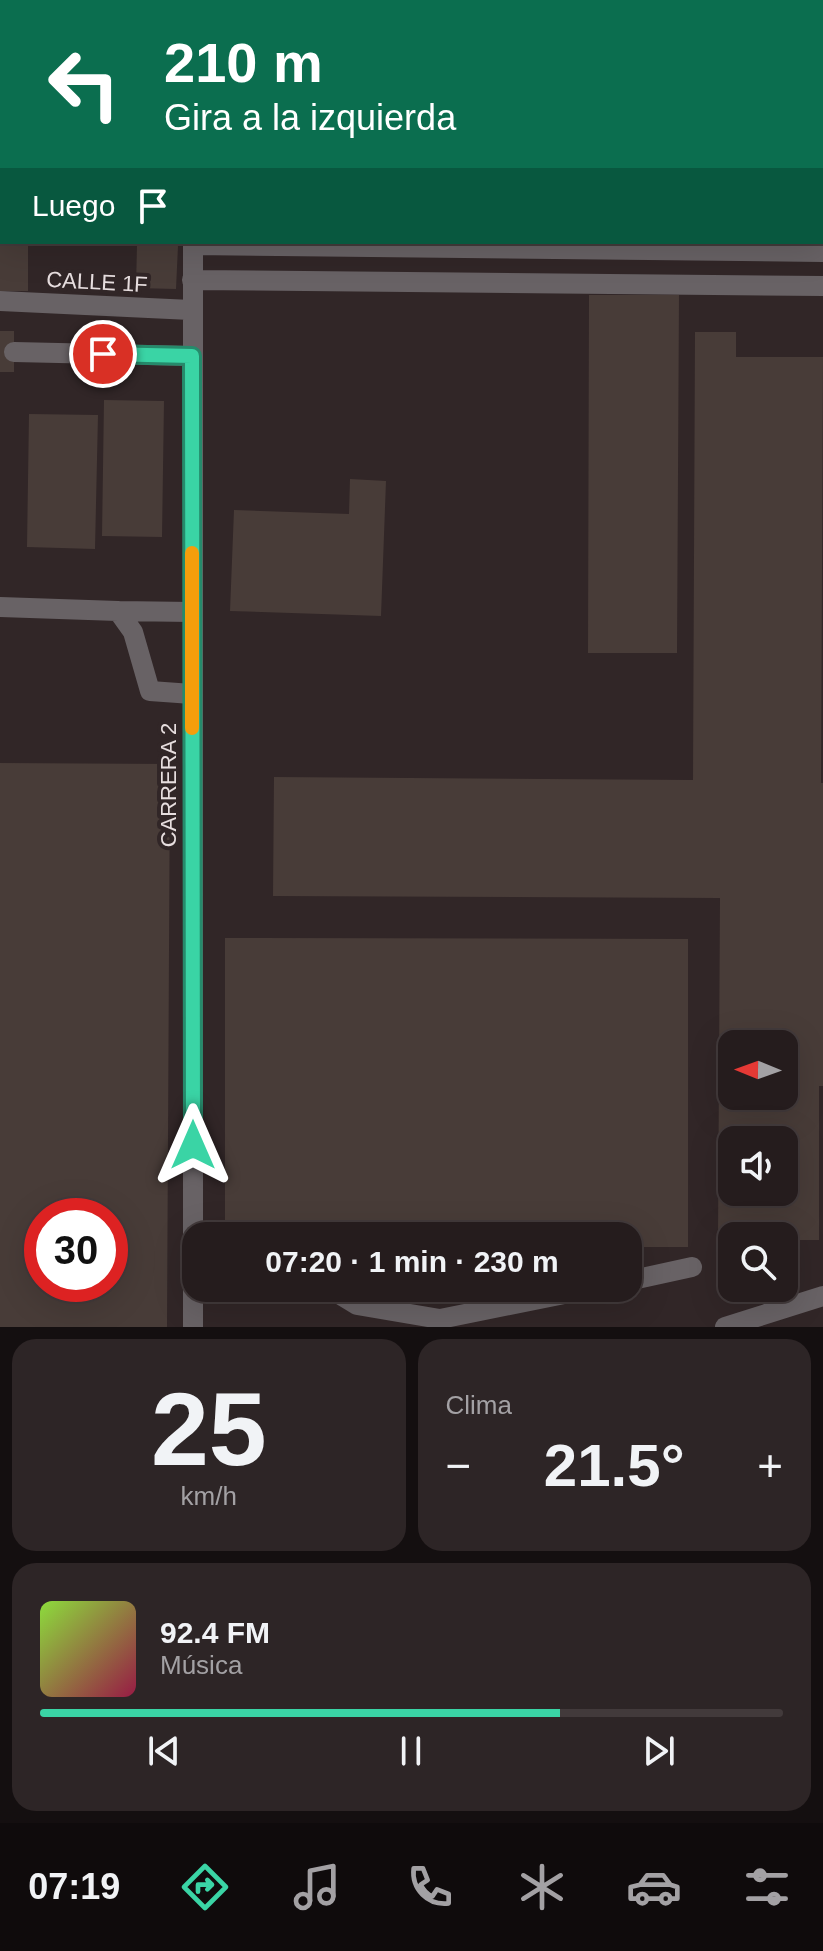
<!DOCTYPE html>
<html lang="es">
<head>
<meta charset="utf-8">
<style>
	:root { --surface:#251c1d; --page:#2d2526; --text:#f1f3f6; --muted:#a3a1a4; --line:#423a3b; --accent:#3ad4a5 }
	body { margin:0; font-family:Helvetica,sans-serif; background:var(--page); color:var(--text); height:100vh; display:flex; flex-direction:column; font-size:30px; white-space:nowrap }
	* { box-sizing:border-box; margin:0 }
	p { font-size:26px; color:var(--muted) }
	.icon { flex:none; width:44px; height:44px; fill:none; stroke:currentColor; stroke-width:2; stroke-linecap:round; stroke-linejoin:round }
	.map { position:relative; height:1327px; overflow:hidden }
	.side { display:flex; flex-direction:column; gap:12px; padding:12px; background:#140f10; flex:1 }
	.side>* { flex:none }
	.top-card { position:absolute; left:0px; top:0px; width:824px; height:244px; box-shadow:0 8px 32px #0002,0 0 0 2px var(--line); background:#0b6e4f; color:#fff; overflow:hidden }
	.needle { width:52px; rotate:271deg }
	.tools { position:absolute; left:718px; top:1030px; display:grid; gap:16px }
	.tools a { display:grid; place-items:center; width:80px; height:80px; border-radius:16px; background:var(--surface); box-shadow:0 8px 32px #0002,0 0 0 2px var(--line); font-size:40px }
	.speed { position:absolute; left:24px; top:1198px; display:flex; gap:16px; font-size:40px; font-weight:700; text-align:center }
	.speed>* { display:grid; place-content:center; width:104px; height:104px; border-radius:50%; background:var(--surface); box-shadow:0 8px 32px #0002,0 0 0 2px var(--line); line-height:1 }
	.speed .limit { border:12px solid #d22; background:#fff; color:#111 }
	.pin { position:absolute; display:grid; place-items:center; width:68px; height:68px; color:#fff; margin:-34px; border:4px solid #fff; border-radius:50%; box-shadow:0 2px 8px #0007 }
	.me { position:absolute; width:88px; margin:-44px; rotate:0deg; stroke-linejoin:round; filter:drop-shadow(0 0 6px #0008) }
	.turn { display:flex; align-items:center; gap:28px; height:168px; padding:0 32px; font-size:36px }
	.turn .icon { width:104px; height:104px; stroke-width:2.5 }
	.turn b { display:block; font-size:56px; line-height:68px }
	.then { display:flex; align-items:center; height:76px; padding:0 32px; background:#0003; gap:16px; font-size:30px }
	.big { font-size:60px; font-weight:800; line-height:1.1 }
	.side .tile { flex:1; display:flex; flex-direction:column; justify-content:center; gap:12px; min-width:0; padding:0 28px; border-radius:24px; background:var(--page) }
	.side .dial { align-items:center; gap:0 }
	.dial b { font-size:104px; line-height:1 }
	.song { display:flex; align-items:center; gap:24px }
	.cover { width:96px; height:96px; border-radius:12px; background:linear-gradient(135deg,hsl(90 70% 55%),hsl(340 70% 35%)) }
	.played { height:8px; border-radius:4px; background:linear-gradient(90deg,var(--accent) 70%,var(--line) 70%) }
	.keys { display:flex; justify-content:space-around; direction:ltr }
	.heat { display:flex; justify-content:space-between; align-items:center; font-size:44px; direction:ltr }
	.side .tiles { flex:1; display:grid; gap:12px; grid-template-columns:1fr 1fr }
	.tile:last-child { grid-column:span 2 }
	.trip { position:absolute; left:182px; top:1222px; width:460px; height:80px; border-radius:24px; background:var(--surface); box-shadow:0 8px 32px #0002,0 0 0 2px var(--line); font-weight:800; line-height:80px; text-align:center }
	.menu { display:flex; height:128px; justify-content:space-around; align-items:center; background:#0f0b0c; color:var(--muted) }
	.menu .icon { width:56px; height:56px }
	.menu .active { color:var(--accent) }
	.menu b { font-size:36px; color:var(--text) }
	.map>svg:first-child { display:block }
</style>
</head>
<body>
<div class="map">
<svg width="823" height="1327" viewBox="0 0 823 1327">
	<rect width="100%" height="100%" fill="#312627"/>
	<path fill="#483c38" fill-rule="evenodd" d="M0 242H28V291H0Z
		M137 245 178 246 176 289 136 288Z
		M589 295H679L677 653H588Z
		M0 331H14V372H0Z
		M695 332H736V357H823L821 783H823V1086H819V1240H784V1236H732V1239H718L720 898 273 896 274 777 693 780ZM732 1044H784V1096H732ZM732 1140H784V1192H732Z
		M104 400 164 401 162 537 102 536Z
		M29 414 98 415 95 549 27 547Z
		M350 479 386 481 381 616 230 611 234 510 349 514Z
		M0 763 170 764 167 1327H0ZM42 1216H110V1284H42Z
		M225 938 688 939V1247H628V1236H225Z"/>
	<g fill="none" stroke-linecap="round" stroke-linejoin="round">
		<path stroke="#686265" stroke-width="20" d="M199 2V0
			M0 66H2
			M822 85H823
			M0 126H2
			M0 220H2
			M193 245 823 252
			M192 280 823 286
			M0 301 191 310
			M14 352 192 356
			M0 607 118 611 133 632 150 691 192 694
			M118 611 192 612
			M628 1281 692 1267
			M329 1288 357 1305 440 1319 594 1288
			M193 1327V242
			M725 1327 823 1296"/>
	</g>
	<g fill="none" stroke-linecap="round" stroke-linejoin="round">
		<defs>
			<path id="route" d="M103 354 192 356 193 1145"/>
		</defs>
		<use href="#route" stroke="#268a6b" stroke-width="20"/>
		<use href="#route" stroke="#3ad4a5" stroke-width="14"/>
		<path stroke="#f59e0b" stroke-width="14" d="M192 553V728"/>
	</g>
	<g text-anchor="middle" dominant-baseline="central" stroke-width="8" stroke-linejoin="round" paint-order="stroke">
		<g font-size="22" fill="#e7dedf" stroke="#312627">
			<text transform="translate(97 282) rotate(3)">CALLE 1F</text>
			<text transform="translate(168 785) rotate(-90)">CARRERA 2</text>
		</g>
	</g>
</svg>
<div class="tools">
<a><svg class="needle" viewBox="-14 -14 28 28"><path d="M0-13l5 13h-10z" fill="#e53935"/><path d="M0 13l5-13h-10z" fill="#a3a1a4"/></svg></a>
<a><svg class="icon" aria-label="sound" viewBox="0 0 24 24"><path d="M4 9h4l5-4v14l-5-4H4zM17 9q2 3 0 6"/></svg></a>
<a><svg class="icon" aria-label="search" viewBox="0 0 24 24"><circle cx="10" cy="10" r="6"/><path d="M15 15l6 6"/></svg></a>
</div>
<div class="speed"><div class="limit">30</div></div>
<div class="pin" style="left:103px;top:354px;background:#d93025"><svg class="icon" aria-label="arrive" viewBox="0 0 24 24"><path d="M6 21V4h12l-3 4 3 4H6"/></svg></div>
<svg class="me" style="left:193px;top:1145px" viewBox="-20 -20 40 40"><path d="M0-17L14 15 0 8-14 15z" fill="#3ad4a5" stroke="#fff" stroke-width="4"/></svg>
<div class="trip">07:20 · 1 min · 230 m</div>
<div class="top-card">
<div class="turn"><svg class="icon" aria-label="left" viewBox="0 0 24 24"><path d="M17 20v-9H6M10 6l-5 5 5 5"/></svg><div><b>210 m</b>Gira a la izquierda</div></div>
<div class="then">Luego<svg class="icon" aria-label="arrive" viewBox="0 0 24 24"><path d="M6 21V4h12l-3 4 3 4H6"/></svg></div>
</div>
</div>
<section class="side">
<div class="tiles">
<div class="tile dial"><b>25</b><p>km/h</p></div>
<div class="tile"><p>Clima</p>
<div class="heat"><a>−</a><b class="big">21.5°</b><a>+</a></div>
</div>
<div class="tile">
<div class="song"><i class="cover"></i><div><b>92.4 FM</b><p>Música</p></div></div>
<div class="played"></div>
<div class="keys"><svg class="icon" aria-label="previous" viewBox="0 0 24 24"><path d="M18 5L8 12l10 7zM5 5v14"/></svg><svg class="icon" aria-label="pause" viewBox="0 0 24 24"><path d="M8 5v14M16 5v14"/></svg><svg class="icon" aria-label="next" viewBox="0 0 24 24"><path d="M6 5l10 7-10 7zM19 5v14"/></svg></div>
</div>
</div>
</section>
<nav class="menu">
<b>07:19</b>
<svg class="icon active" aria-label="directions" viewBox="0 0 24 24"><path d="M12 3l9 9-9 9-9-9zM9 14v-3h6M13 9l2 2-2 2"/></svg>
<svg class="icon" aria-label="music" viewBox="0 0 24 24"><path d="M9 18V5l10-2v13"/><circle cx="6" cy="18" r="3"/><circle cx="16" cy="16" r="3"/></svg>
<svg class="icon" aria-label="phone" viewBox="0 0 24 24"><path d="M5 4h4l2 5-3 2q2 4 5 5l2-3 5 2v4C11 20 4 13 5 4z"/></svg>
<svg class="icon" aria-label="climate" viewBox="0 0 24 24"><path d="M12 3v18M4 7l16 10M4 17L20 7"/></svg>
<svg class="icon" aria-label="car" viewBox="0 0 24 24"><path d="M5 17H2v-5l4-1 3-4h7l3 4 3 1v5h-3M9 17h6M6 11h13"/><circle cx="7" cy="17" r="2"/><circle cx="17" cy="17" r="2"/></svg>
<svg class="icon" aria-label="filters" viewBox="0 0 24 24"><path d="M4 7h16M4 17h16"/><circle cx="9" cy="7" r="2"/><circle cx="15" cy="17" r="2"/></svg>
</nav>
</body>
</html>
